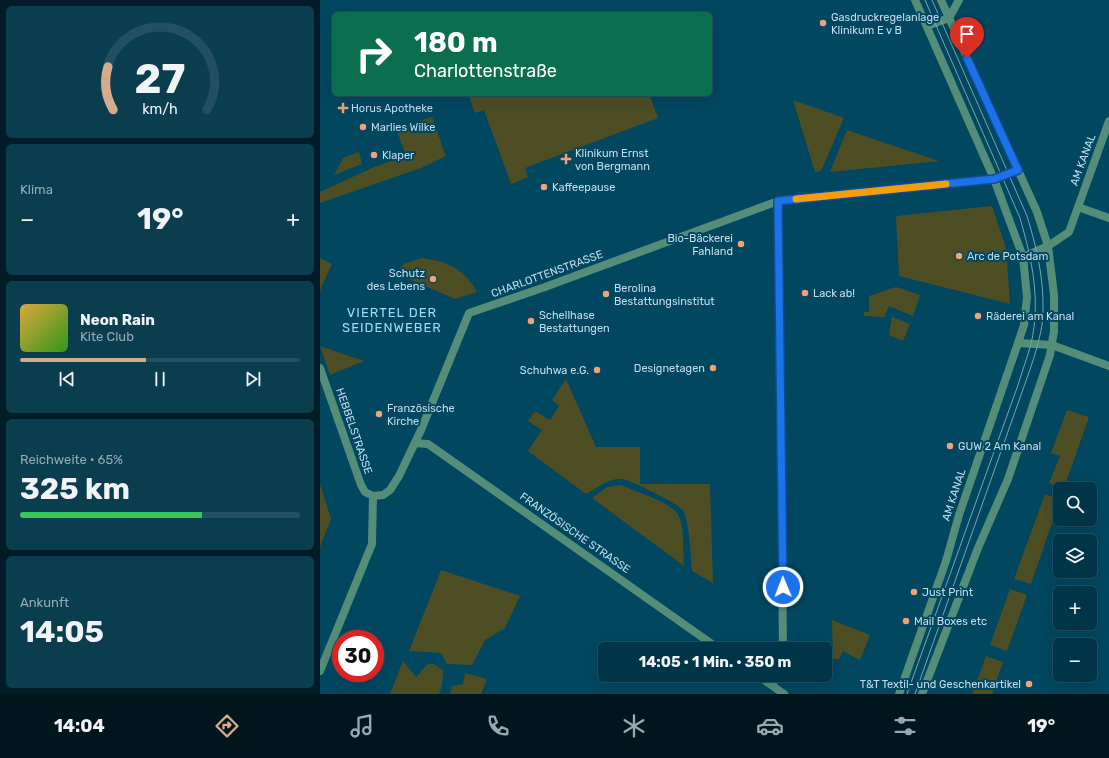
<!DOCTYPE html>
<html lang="de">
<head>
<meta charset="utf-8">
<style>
	:root { --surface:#003547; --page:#0a3d4e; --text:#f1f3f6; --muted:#95abb4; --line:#225060; --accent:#d6ab8b }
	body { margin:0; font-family:Rubik,sans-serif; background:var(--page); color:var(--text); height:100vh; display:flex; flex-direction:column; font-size:15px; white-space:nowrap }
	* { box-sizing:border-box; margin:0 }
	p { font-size:13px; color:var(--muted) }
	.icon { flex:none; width:22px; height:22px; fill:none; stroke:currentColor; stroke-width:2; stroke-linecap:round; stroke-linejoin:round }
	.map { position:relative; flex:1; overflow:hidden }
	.details { display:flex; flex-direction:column; gap:6px; padding:6px; background:#001d27; width:320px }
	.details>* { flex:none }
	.guide { position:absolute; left:12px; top:12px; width:380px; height:84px; border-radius:6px; box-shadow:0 4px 16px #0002,0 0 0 1px var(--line); background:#0b6e4f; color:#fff; overflow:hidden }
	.buttons { position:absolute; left:733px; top:482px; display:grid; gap:8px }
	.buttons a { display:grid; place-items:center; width:44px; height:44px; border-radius:6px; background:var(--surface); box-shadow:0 4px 16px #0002,0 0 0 1px var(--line); font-size:20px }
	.speed { position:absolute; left:12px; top:630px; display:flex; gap:8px; font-size:20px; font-weight:700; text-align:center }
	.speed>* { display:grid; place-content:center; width:52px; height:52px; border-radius:50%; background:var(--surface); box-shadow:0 4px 16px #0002,0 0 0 1px var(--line); line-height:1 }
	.speed .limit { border:6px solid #d22; background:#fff; color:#111 }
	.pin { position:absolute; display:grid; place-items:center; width:34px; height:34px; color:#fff; margin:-41px -17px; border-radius:50% 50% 50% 0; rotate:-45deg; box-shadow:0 0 4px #0007 }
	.pin .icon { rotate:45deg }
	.me { position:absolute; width:44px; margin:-22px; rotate:359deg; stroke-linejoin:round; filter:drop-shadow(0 0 3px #0008) }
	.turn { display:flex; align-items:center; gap:14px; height:84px; padding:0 16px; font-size:18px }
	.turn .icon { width:52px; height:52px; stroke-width:2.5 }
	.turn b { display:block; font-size:28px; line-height:34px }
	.big { font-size:30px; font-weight:700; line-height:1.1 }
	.details .tile { flex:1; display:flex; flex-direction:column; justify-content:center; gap:6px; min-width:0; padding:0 14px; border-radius:6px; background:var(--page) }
	.details .dial { align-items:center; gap:0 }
	.dial svg { height:104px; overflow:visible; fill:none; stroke:var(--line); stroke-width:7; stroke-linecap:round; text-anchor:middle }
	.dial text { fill:var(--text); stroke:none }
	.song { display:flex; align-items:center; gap:12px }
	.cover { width:48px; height:48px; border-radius:6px; background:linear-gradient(135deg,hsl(40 70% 55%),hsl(110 70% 35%)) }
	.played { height:4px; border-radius:2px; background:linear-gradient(90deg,var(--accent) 45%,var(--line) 45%) }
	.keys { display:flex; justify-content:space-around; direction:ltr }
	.heat { display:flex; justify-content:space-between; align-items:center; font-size:22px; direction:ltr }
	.charge { height:6px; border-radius:3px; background:linear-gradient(90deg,#34c759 65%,var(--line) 0) }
	.trip { position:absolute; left:278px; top:642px; width:234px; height:40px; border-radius:6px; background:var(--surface); box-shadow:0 4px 16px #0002,0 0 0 1px var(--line); font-weight:700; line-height:40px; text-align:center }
	.tab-bar { display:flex; height:64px; justify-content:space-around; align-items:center; background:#00151c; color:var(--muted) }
	.tab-bar .icon { width:28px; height:28px }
	.tab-bar .selected { color:var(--accent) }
	.tab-bar b { font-size:18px; color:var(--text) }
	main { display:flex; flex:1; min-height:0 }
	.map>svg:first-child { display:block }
</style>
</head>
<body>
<main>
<section class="details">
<div class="tile dial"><svg viewBox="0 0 100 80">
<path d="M14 69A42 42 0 1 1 86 69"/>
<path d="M14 69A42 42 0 0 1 10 36" stroke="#d6ab8b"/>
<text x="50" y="56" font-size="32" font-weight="700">27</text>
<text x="50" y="72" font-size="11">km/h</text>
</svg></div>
<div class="tile"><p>Klima</p>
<div class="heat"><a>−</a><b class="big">19°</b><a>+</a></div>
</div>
<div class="tile">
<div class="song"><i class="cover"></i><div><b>Neon Rain</b><p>Kite Club</p></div></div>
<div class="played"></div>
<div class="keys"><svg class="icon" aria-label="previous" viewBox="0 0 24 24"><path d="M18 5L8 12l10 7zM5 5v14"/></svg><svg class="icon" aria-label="pause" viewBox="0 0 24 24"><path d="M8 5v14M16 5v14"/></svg><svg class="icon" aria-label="next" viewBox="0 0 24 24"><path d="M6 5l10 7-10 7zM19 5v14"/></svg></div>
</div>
<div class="tile"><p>Reichweite · 65%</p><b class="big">325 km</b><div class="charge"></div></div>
<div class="tile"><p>Ankunft</p><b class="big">14:05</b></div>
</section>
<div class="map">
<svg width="789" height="694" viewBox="0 0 789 694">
	<rect width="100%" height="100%" fill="#00475f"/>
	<path fill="#4e4e25" d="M148 94H329L338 118 205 168 208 177 191 184 164 110 155 113Z
		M473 100 524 118 501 171 495 172Z
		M112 117 126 156 101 168 0 203V192L54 167 86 156 76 128Z
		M527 130 619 161H620L510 172Z
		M39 152 42 164 14 175 23 158Z
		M672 206 686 248 690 304 579 276 576 216Z
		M0 258 12 264 0 291Z
		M101 258C128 261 144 269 157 292L135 299 75 273 84 264Z
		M576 287 600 295 593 316 569 306 564 317 544 316V312H549V296Z
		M572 317 590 324 583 341 569 335Z
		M0 346 44 361 10 375Z
		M246 379 276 447H320V484H390L393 583 372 571C371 558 369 518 363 510 357 503 312 481 303 479 290 477 277 488 266 494L208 451 222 430 208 421 215 411 230 420 239 406 232 400Z
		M747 410 769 417 744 488 729 483 740 456 731 453Z
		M0 484 11 519 0 547Z
		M301 485C316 492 348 501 357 513 365 524 363 552 364 566L272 498 287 487Z
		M725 494 740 500 711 584 694 579Z
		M121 570 200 596 185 628 165 640 152 665 127 664 121 653 89 651Z
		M690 589 707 595 687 651 670 645Z
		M512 620 550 635 540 660 523 651 519 659H513Z
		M666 656 683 662 672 694H652Z
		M83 661 96 677 107 665 112 663 123 670 122 685 119 694H70Z
		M145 673 167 679 161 694H130L132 686 143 684Z"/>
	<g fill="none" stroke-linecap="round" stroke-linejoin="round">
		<path stroke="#548e79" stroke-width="8" d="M607 26 629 18 639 0
			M458 201 463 649
			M758 207 789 218
			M728 246 749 232 789 121
			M698 343 732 345 789 366
			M0 368 41 485 45 492 53 496
			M95 443 108 444 399 649
			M53 496 63 495 70 490 79 476 101 430 149 313 225 287 458 201 674 179 698 170
			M0 671 52 544 53 496
			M437 675 464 694
			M451 685 459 675"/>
		<path stroke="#548e79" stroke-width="8" d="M703 257 728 246
			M579 694 626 561 639 515 698 343 704 325 707 297 703 257 674 179 595 0
			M602 694 658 548 688 479 730 355 734 331V295L728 246 717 212 621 0"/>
		<path stroke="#77a4b6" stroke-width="1" d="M587 694 698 385C702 372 707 358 711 344 721 300 712 260 700 218L605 0
			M595 694 707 378C713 361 719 343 722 325 726 288 718 252 707 216L612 0"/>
	</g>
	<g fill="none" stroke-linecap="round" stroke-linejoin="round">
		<defs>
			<path id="route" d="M463 587 458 201 674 179 698 170 647 58"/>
		</defs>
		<use href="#route" stroke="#114b97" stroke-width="10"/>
		<use href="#route" stroke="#1a73e8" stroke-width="7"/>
		<path stroke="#f59e0b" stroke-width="7" d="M476 199 626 184"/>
	</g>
	<g fill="#f0a279" stroke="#00475f" stroke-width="1.5">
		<circle cx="503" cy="23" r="4"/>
		<path d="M21 102h4v4h4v4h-4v4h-4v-4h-4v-4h4z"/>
		<circle cx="43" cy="127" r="4"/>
		<circle cx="54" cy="155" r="4"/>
		<path d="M244 153h4v4h4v4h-4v4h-4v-4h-4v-4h4z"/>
		<circle cx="224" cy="187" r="4"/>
		<circle cx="421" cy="244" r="4"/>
		<circle cx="639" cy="256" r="4"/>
		<circle cx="113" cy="279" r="4"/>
		<circle cx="485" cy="293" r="4"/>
		<circle cx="286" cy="294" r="4"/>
		<circle cx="658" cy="316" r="4"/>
		<circle cx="211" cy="321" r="4"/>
		<circle cx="393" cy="368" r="4"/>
		<circle cx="277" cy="370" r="4"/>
		<circle cx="59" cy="414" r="4"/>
		<circle cx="630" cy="446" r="4"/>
		<circle cx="594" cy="592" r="4"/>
		<circle cx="586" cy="621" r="4"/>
		<circle cx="709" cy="684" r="4"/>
	</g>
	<g text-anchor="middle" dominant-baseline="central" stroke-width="4" stroke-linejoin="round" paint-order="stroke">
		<g font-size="11" fill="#c0ddec" stroke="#00475f" text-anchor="start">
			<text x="511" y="17">Gasdruckregelanlage<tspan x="511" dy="13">Klinikum E v B</tspan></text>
			<text x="31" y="108">Horus Apotheke</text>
			<text x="51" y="127">Marlies Wilke</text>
			<text x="255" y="153">Klinikum Ernst<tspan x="255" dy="13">von Bergmann</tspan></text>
			<text x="62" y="155">Klaper</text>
			<text x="232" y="187">Kaffeepause</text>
			<text x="413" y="238" text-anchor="end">Bio-Bäckerei<tspan x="413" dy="13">Fahland</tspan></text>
			<text x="647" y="256">Arc de Potsdam</text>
			<text x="105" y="273" text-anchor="end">Schutz<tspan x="105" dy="13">des Lebens</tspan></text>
			<text x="294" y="288">Berolina<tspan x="294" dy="13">Bestattungsinstitut</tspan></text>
			<text x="493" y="293">Lack ab!</text>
			<text x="219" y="315">Schellhase<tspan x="219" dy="13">Bestattungen</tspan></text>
			<text x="666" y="316">Räderei am Kanal</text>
			<text x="385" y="368" text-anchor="end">Designetagen</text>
			<text x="269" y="370" text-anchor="end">Schuhwa e.G.</text>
			<text x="67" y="408">Französische<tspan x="67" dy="13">Kirche</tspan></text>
			<text x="638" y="446">GUW 2 Am Kanal</text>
			<text x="602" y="592">Just Print</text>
			<text x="594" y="621">Mail Boxes etc</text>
			<text x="701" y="684" text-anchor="end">T&amp;T Textil- und Geschenkartikel</text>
		</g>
		<g font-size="11" fill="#c0ddec" stroke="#00475f">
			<text transform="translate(763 160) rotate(-70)">AM KANAL</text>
			<text transform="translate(227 274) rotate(-20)">CHARLOTTENSTRASSE</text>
			<text transform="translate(34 431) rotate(71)">HEBBELSTRASSE</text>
			<text transform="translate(634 495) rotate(-72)">AM KANAL</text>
			<text transform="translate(255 533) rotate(35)">FRANZÖSISCHE STRASSE</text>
		</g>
		<g font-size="13" letter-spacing="1" fill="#9edbf7" stroke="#00475f">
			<text x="72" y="312">VIERTEL DER<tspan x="72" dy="15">SEIDENWEBER</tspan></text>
		</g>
	</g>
</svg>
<div class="buttons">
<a><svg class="icon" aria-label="search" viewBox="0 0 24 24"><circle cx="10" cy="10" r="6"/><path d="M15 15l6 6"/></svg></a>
<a><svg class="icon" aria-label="layers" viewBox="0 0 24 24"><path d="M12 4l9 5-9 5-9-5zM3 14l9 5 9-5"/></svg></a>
<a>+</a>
<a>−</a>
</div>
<div class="speed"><div class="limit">30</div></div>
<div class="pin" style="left:647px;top:58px;background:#d93025"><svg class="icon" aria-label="arrive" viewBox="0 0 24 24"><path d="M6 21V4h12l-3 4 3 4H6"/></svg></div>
<svg class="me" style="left:463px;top:587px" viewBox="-20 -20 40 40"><circle r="17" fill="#1a73e8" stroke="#fff" stroke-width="3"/><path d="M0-11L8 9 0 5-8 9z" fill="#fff"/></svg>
<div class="trip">14:05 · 1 Min. · 350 m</div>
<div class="guide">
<div class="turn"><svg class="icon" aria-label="right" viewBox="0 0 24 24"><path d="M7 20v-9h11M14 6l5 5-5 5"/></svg><div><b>180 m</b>Charlottenstraße</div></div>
</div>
</div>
</main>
<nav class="tab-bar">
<b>14:04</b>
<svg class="icon selected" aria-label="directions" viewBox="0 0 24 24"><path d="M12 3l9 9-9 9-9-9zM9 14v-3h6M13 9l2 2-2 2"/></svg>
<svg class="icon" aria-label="music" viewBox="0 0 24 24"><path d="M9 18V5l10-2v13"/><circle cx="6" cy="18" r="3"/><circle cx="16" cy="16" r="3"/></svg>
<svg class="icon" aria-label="phone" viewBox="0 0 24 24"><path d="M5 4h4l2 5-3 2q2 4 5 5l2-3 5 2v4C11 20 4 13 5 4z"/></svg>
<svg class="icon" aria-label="climate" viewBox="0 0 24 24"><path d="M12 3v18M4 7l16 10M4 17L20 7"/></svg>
<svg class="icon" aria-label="car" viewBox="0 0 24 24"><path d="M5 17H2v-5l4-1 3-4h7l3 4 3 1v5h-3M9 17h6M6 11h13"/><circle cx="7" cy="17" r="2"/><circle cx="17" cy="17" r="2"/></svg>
<svg class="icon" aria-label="filters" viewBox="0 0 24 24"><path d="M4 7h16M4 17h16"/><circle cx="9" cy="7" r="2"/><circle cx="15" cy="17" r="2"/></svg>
<b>19°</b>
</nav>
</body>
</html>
